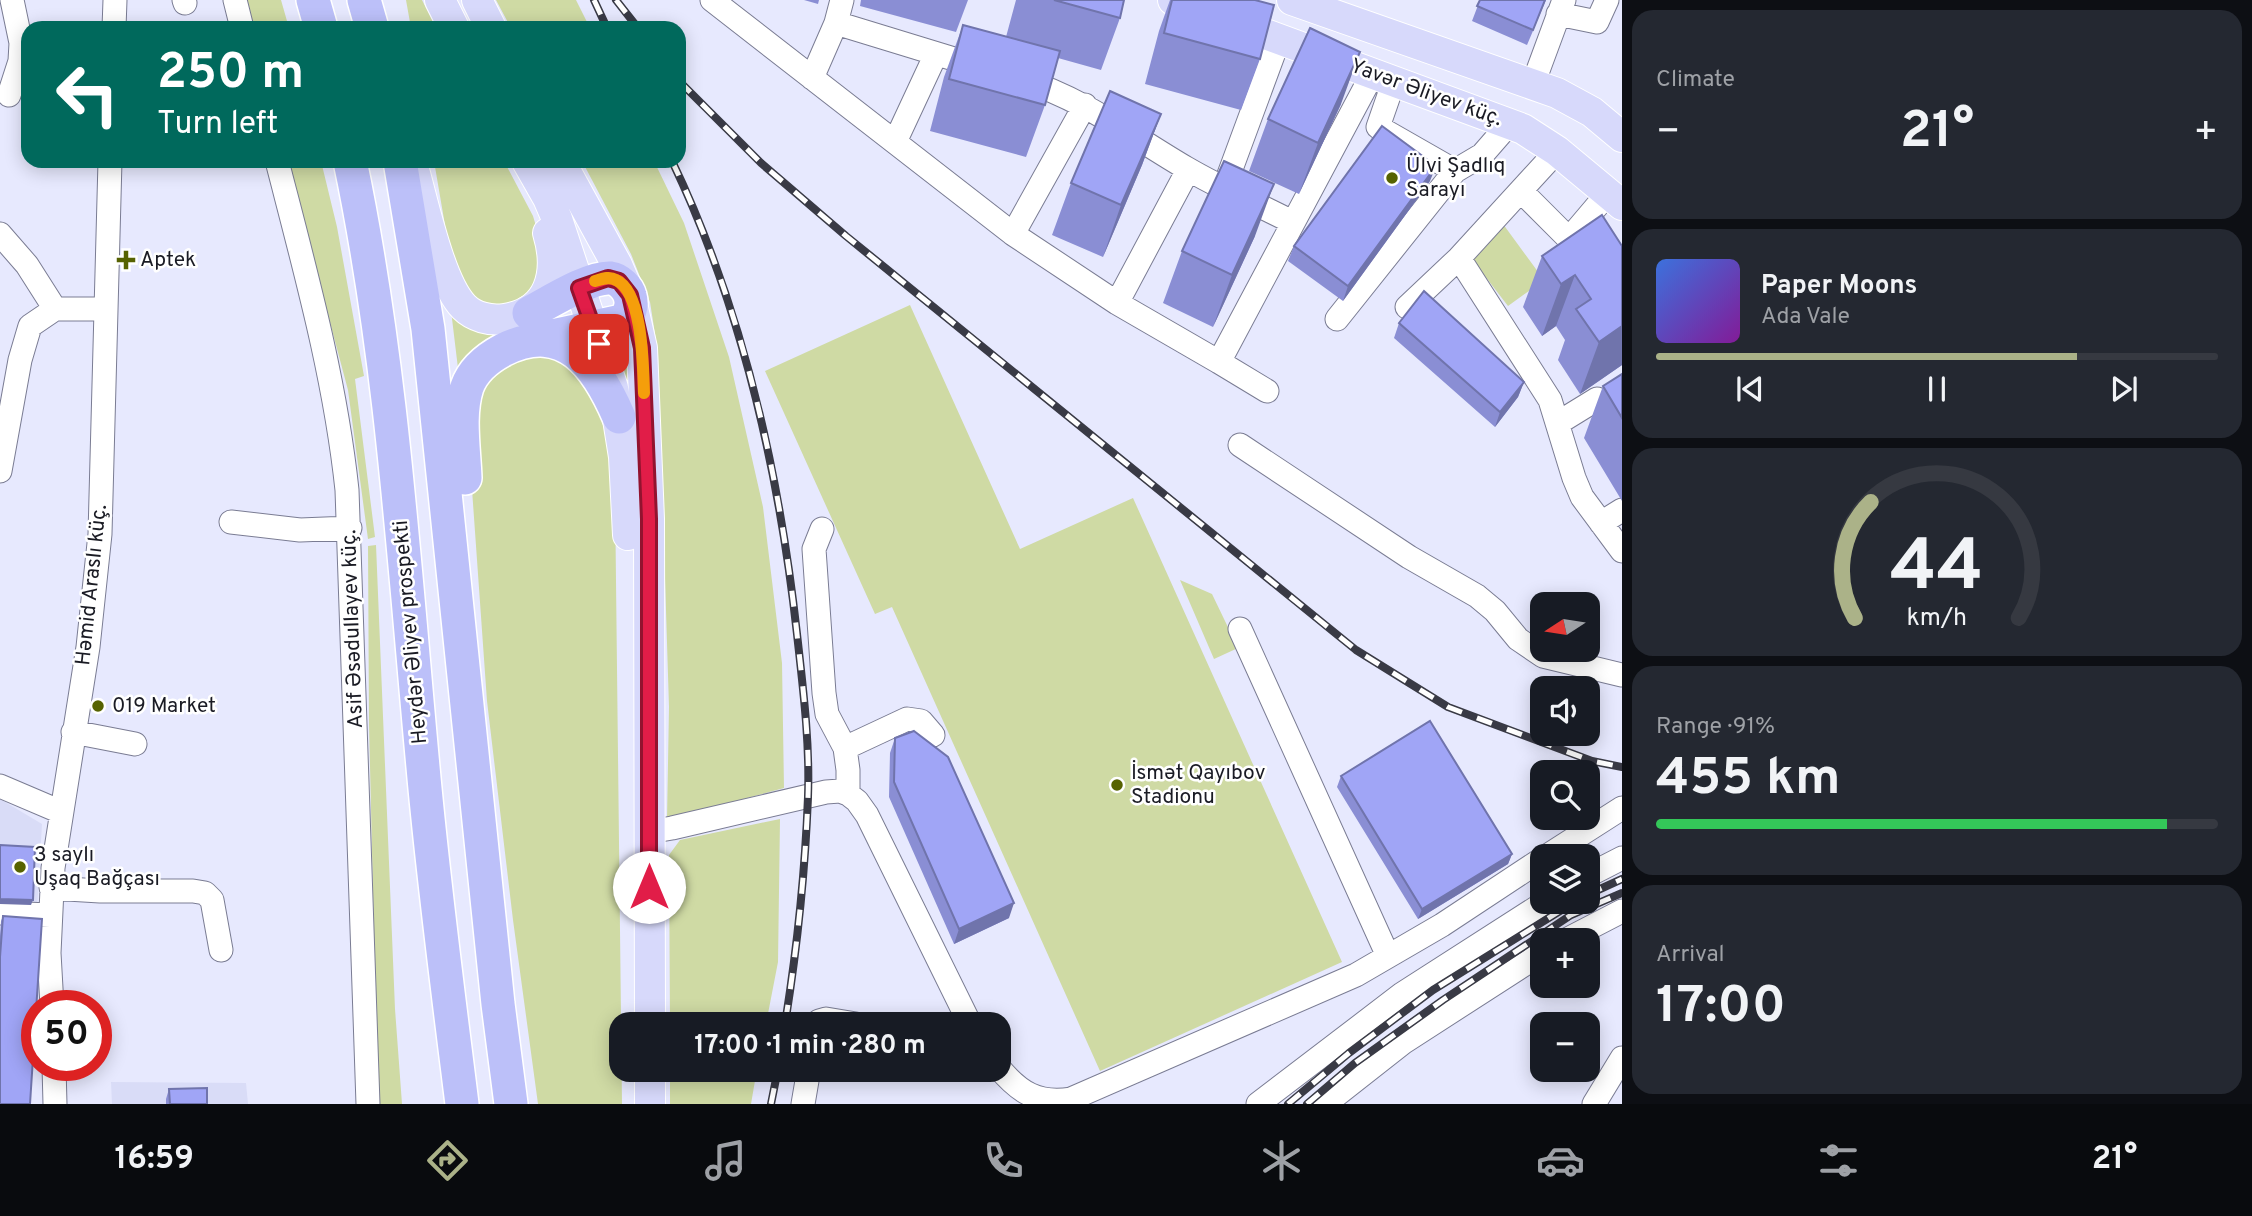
<!DOCTYPE html>
<html lang="en">
<head>
<meta charset="utf-8">
<style>
	:root { --surface:#171b24; --page:#242831; --text:#f1f3f6; --muted:#9ea1a6; --line:#363941; --accent:#abb288 }
	body { margin:0; font-family:Overpass,sans-serif; background:var(--page); color:var(--text); height:100vh; display:flex; flex-direction:column; font-size:26px; white-space:nowrap }
	* { box-sizing:border-box; margin:0 }
	p { font-size:23px; color:var(--muted) }
	.icon { flex:none; width:38px; height:38px; fill:none; stroke:currentColor; stroke-width:2; stroke-linecap:round; stroke-linejoin:round }
	.map { position:relative; flex:1; overflow:hidden }
	.panel { display:flex; flex-direction:column; gap:10px; padding:10px; background:#0d0f14; width:630px }
	.panel>* { flex:none }
	.banner { position:absolute; left:21px; top:21px; width:665px; height:147px; border-radius:21px; box-shadow:0 4px 18px #0003; background:#00695c; color:#fff; overflow:hidden }
	.needle { width:46px; rotate:258deg }
	.controls { position:absolute; left:1530px; top:592px; display:grid; gap:14px }
	.controls a { display:grid; place-items:center; width:70px; height:70px; border-radius:14px; background:var(--surface); box-shadow:0 4px 18px #0003; font-size:35px }
	.speed { position:absolute; left:21px; top:990px; display:flex; gap:14px; font-size:35px; font-weight:700; text-align:center }
	.speed>* { display:grid; place-content:center; width:91px; height:91px; border-radius:50%; background:var(--surface); box-shadow:0 4px 18px #0003; line-height:1 }
	.speed .limit { border:10px solid #d22; background:#fff; color:#111 }
	.pin { position:absolute; display:grid; place-items:center; width:60px; height:60px; color:#fff; margin:-30px; border-radius:14px; box-shadow:0 4px 10px #0006 }
	.me { position:absolute; width:77px; margin:-38px; rotate:0deg; stroke-linejoin:round; filter:drop-shadow(0 0 5px #0008) }
	.turn { display:flex; align-items:center; gap:24px; height:147px; padding:0 21px; font-size:32px }
	.turn .icon { width:91px; height:91px; stroke-width:2.5 }
	.turn b { display:block; font-size:49px; line-height:60px }
	.big { font-size:52px; font-weight:700; line-height:1.1 }
	.panel .tile { flex:1; display:flex; flex-direction:column; justify-content:center; gap:10px; min-width:0; padding:0 24px; border-radius:21px; background:var(--page) }
	.panel .dial { align-items:center; gap:0 }
	.dial svg { height:182px; overflow:visible; fill:none; stroke:var(--line); stroke-width:7; stroke-linecap:round; text-anchor:middle }
	.dial text { fill:var(--text); stroke:none }
	.song { display:flex; align-items:center; gap:21px }
	.cover { width:84px; height:84px; border-radius:10px; background:linear-gradient(135deg,hsl(220 70% 55%),hsl(290 70% 35%)) }
	.played { height:7px; border-radius:4px; background:linear-gradient(90deg,var(--accent) 75%,var(--line) 75%) }
	.keys { display:flex; justify-content:space-around; direction:ltr }
	.heat { display:flex; justify-content:space-between; align-items:center; font-size:38px; direction:ltr }
	.charge { height:10px; border-radius:5px; background:linear-gradient(90deg,#34c759 91%,var(--line) 0) }
	.trip { position:absolute; left:609px; top:1012px; width:402px; height:70px; border-radius:21px; background:var(--surface); box-shadow:0 4px 18px #0003; font-weight:700; line-height:70px; text-align:center }
	.dock { display:flex; height:112px; justify-content:space-around; align-items:center; background:#090b0e; color:var(--muted) }
	.dock .icon { width:49px; height:49px }
	.dock .selected { color:var(--accent) }
	.dock b { font-size:32px; color:var(--text) }
	main { display:flex; flex:1; min-height:0 }
	.map>svg:first-child { display:block }
</style>
</head>
<body>
<main>
<div class="map">
<svg width="1622" height="1104" viewBox="0 0 1622 1104">
	<rect width="100%" height="100%" fill="#e7e9fe"/>
	<path fill="#d9dcf7" d="M0 799 42 824 37 910 0 909Z
		M111 1082 246 1083 248 1104H112Z"/>
	<path fill="#cfdaa4" d="M244 0H281L289 28H252Z
		M406 0H422L436 28H411Z
		M496 0H576L590 28H511Z
		M287 161H321L337 227 364 376 355 379 375 537 368 539 348 390Z
		M434 161H504L533 216 541 243 543 279 510 310 472 301 452 266Z
		M582 161H654L684 223 729 357 763 507 782 663 784 788 667 820 669 707 658 353 650 302 631 254Z
		M1503 224 1544 280 1508 306 1471 258Z
		M450 302 522 326 460 385Z
		M910 305 1020 549 1133 498 1342 962 1100 1071 892 607 875 614 765 371Z
		M629 328 637 438 607 333Z
		M558 350 601 395 615 493 622 1104H538L513 920 487 701 469 447 473 392 500 359Z
		M376 545 395 1009 402 1104H378L369 724 368 546Z
		M1180 580 1212 594 1238 648 1214 659Z
		M780 819 778 962 766 1024H670L669 855 680 840Z
		M670 1069H757L751 1104H670Z"/>
	<g fill="none" stroke-linecap="round" stroke-linejoin="round">
		<defs>
			<path id="minor" d="M184 0 185 3
				M235 0 242 28
				M712 0 1013 234 1117 303 1219 362 1373 73
				M1558 14 1597 22 1607 0
				M836 23 980 67
				M114 28 115 0
				M812 78 836 23 842 0
				M1020 79C1082 98 1130 135 1186 168 1220 188 1257 204 1292 222
				M1394 81 1378 127 1455 171
				M1533 84 1564 0
				M9 95 20 61 21 43 12 0
				M895 142 936 54
				M1557 151 1459 258 1550 400 1574 478 1582 497 1622 551
				M277 161C305 270 335 377 347 490L368 1104
				M1224 188 1279 39
				M1521 191 1569 239 1622 305
				M0 234 27 265 55 309
				M1013 234 1085 105
				M1569 239 1608 193
				M1117 303 1188 170
				M1407 307 1459 258
				M1337 319 1455 171 1482 155 1509 124
				M1219 362 1267 391
				M1558 423 1597 399
				M1240 445 1409 557 1477 596 1495 611 1518 639 1543 656 1622 675
				M0 471 20 360 30 326 55 309H105
				M231 522 300 530 350 528
				M1601 523 1622 510
				M822 529 814 549 824 693 827 714 845 748 848 770V794L857 801 867 815 970 1024
				M1240 629 1388 956
				M73 732 135 744
				M845 748 907 719 921 721 933 735
				M0 786 61 812
				M649 832 672 828 826 792 840 791 848 794
				M1547 856 1622 808
				M1587 876 1622 858
				M51 888 100 891H193L205 893 212 900 221 950
				M0 913 50 915
				M1566 940 1622 911
				M52 1006 49 953 53 868 88 647 100 534 110 161
				M818 1024 819 1021 826 1019 856 1024
				M54 1066 55 1104
				M999 1068C1020 1093 1038 1104 1071 1099L1356 975 1442 925 1542 859
				M803 1104 809 1069
				M1258 1104 1402 994 1547 901
				M1325 1104 1404 1042 1542 953
				M1594 1104 1622 1058"/>
			<path id="major" d="M440 0 454 28
				M477 0 491 28
				M1173 0 1523 129 1557 151 1622 205
				M1292 0 1557 93 1592 112 1622 137
				M527 161 548 198 557 219 613 388 624 457 628 535
				M560 161 617 265 630 295 642 348 649 519 650 1024
				M414 170C424 205 440 283 464 307 474 317 490 321 504 319 550 313 560 273 548 233
				M650 1069V1104"/>
			<path id="highway" d="M313 0 321 28
				M364 0 372 28
				M350 161C392 361 404 564 423 767 433 879 448 992 462 1104
				M400 161 428 329 498 1004 511 1104
				M529 313C548 303 590 276 611 278 619 279 628 288 630 296 633 306 630 315 622 321L539 339
				M465 478C464 449 458 415 467 387 473 370 488 358 503 350 565 319 597 366 619 417"/>
		</defs>
		<use href="#minor" stroke="#7a7c93" stroke-width="25"/>
		<use href="#major" stroke="#fff" stroke-width="32"/>
		<use href="#highway" stroke="#fff" stroke-width="36"/>
		<use href="#minor" stroke="#fff" stroke-width="23"/>
		<use href="#major" stroke="#d7d9fb" stroke-width="30"/>
		<use href="#highway" stroke="#bcc0f9" stroke-width="33"/>
		<defs>
			<path id="rail" d="M594 0 607 28
				M616 0 638 28
				M679 81 761 163 846 236 1356 650 1448 707 1592 761 1622 767
				M672 161C743 309 779 471 797 634 803 688 810 743 808 797 805 873 797 949 785 1024
				M1587 895 1622 879
				M771 1104 778 1069
				M1288 1104 1349 1053 1433 990 1576 901
				M1307 1104 1355 1063 1443 1000 1571 915 1622 893"/>
		</defs>
		<use href="#rail" stroke="#393a45" stroke-width="8"/>
		<use href="#rail" stroke="#fff" stroke-width="5" stroke-dasharray="16" stroke-linecap="butt"/>
	</g>
	<path fill="#8a8ed4" d="M804 0H819L818 4Z
		M861 0H968L956 32 860 6Z
		M1016 0H1124L1120 18 1101 70 1058 58 1045 105 1026 157 930 131 944 77 963 25 1006 37Z
		M1170 0H1255L1260 59 1241 110 1145 84 1159 31Z
		M1480 0H1546L1527 45 1472 21Z
		M1341 104 1299 194 1249 171 1268 119Z
		M1161 114 1142 165 1103 257 1052 235 1071 183Z
		M1430 181 1343 301 1288 261 1294 246Z
		M1255 236 1213 327 1163 303 1182 251Z
		M1622 246V365L1580 394 1558 360 1565 340 1556 326 1542 336 1523 307 1542 256Z
		M1399 323 1524 382 1518 397 1495 427 1394 338Z
		M1622 374V501L1584 438 1603 386Z
		M895 738 1009 918 954 944 889 797 890 753Z
		M1341 776 1512 854 1508 864 1418 919 1337 787Z
		M3 916 0 1104V936L1 921Z
		M169 1089 207 1104H166V1099Z"/>
	<path fill="#7074ac" d="M1360 52 1341 104 1299 194 1318 143Z
		M1161 114 1142 165 1103 257 1121 205Z
		M1436 166 1430 181 1343 301 1348 286Z
		M1274 184 1255 236 1213 327 1232 275Z
		M1575 275 1556 326 1542 336 1561 284Z
		M1622 326V365L1580 394 1599 342Z
		M1524 382 1518 397 1495 427 1500 412Z
		M1512 854 1508 864 1418 919 1422 909Z
		M0 899 33 900 31 905 0 904Z
		M1014 903 1009 918 954 944 959 929Z"/>
	<path fill="#a0a5f6" stroke="#7074ac" stroke-width="2" d="M1054 0H1124L1120 18Z
		M1172 0H1255L1274 5 1260 59 1164 33Z
		M1480 0H1545L1533 30 1477 6Z
		M963 25 1060 51 1045 105 949 79Z
		M1310 28 1360 52 1318 143 1268 119Z
		M1110 91 1161 114 1121 205 1071 183Z
		M1382 126 1436 166 1348 286 1294 246Z
		M1224 161 1274 184 1232 275 1182 251Z
		M1602 215 1622 246V326L1599 342 1576 309 1591 299 1575 275 1561 284 1542 256Z
		M1424 291 1524 382 1500 412 1399 323Z
		M1622 374V418L1603 386Z
		M1430 721 1512 854 1422 909 1341 776Z
		M914 731 948 757 1014 903 959 929 894 782 895 738Z
		M0 845 35 847 33 900 0 899Z
		M3 916 42 919 30 1104H0V957Z
		M207 1088V1104H170L169 1089Z"/>
	<g fill="none" stroke-linecap="round" stroke-linejoin="round">
		<defs>
			<path id="route" d="M599 344 579 288 608 278 619 281 630 295 642 348 649 519V887"/>
		</defs>
		<use href="#route" stroke="#92132f" stroke-width="18"/>
		<use href="#route" stroke="#e11d48" stroke-width="12"/>
		<path stroke="#f59e0b" stroke-width="12" d="M595 281C602 279 609 276 616 280 643 292 643 367 644 393"/>
	</g>
	<g fill="#566201" stroke="#fff" stroke-width="2.5">
		<circle cx="1392" cy="178" r="7"/>
		<path d="M122.5 249.5h7v7h7v7h-7v7h-7v-7h-7v-7h7z"/>
		<circle cx="98" cy="706" r="7"/>
		<circle cx="1117" cy="785" r="7"/>
		<circle cx="20" cy="867" r="7"/>
	</g>
	<g text-anchor="middle" dominant-baseline="central" stroke-width="5" stroke-linejoin="round" paint-order="stroke">
		<g font-size="21" fill="#1a1b24" stroke="#fff">
			<text transform="translate(1426 93) rotate(20)">Yavər Əliyev küç.</text>
			<text transform="translate(92 585) rotate(-84)">Həmid Araslı küç.</text>
			<text transform="translate(353 629) rotate(-92)">Asif Əsədullayev küç.</text>
			<text transform="translate(411 632) rotate(-95)">Heydər Əliyev prospekti</text>
		</g>
		<g font-size="21" fill="#1a1b24" stroke="#fff" text-anchor="start">
			<text x="1406" y="166">Ülvi Şadlıq<tspan x="1406" dy="24">Sarayı</tspan></text>
			<text x="140" y="260">Aptek</text>
			<text x="112" y="706">019 Market</text>
			<text x="1131" y="773">İsmət Qayıbov<tspan x="1131" dy="24">Stadionu</tspan></text>
			<text x="34" y="855">3 saylı<tspan x="34" dy="24">Uşaq Bağçası</tspan></text>
		</g>
	</g>
</svg>
<div class="controls">
<a><svg class="needle" viewBox="-14 -14 28 28"><path d="M0-13l5 13h-10z" fill="#e53935"/><path d="M0 13l5-13h-10z" fill="#9ea1a6"/></svg></a>
<a><svg class="icon" aria-label="sound" viewBox="0 0 24 24"><path d="M4 9h4l5-4v14l-5-4H4zM17 9q2 3 0 6"/></svg></a>
<a><svg class="icon" aria-label="search" viewBox="0 0 24 24"><circle cx="10" cy="10" r="6"/><path d="M15 15l6 6"/></svg></a>
<a><svg class="icon" aria-label="layers" viewBox="0 0 24 24"><path d="M12 4l9 5-9 5-9-5zM3 14l9 5 9-5"/></svg></a>
<a>+</a>
<a>−</a>
</div>
<div class="speed"><div class="limit">50</div></div>
<div class="pin" style="left:599px;top:344px;background:#d93025"><svg class="icon" aria-label="arrive" viewBox="0 0 24 24"><path d="M6 21V4h12l-3 4 3 4H6"/></svg></div>
<svg class="me" style="left:649px;top:887px" viewBox="-20 -20 40 40"><circle r="19" fill="#fff"/><path d="M0-13L10 11 0 6-10 11z" fill="#e11d48"/></svg>
<div class="trip">17:00 · 1 min · 280 m</div>
<div class="banner">
<div class="turn"><svg class="icon" aria-label="left" viewBox="0 0 24 24"><path d="M17 20v-9H6M10 6l-5 5 5 5"/></svg><div><b>250 m</b>Turn left</div></div>
</div>
</div>
<section class="panel">
<div class="tile"><p>Climate</p>
<div class="heat"><a>−</a><b class="big">21°</b><a>+</a></div>
</div>
<div class="tile">
<div class="song"><i class="cover"></i><div><b>Paper Moons</b><p>Ada Vale</p></div></div>
<div class="played"></div>
<div class="keys"><svg class="icon" aria-label="previous" viewBox="0 0 24 24"><path d="M18 5L8 12l10 7zM5 5v14"/></svg><svg class="icon" aria-label="pause" viewBox="0 0 24 24"><path d="M8 5v14M16 5v14"/></svg><svg class="icon" aria-label="next" viewBox="0 0 24 24"><path d="M6 5l10 7-10 7zM19 5v14"/></svg></div>
</div>
<div class="tile dial"><svg viewBox="0 0 100 80">
<path d="M14 69A42 42 0 1 1 86 69"/>
<path d="M14 69A42 42 0 0 1 21 18" stroke="#abb288"/>
<text x="50" y="56" font-size="32" font-weight="700">44</text>
<text x="50" y="72" font-size="11">km/h</text>
</svg></div>
<div class="tile"><p>Range · 91%</p><b class="big">455 km</b><div class="charge"></div></div>
<div class="tile"><p>Arrival</p><b class="big">17:00</b></div>
</section>
</main>
<nav class="dock">
<b>16:59</b>
<svg class="icon selected" aria-label="directions" viewBox="0 0 24 24"><path d="M12 3l9 9-9 9-9-9zM9 14v-3h6M13 9l2 2-2 2"/></svg>
<svg class="icon" aria-label="music" viewBox="0 0 24 24"><path d="M9 18V5l10-2v13"/><circle cx="6" cy="18" r="3"/><circle cx="16" cy="16" r="3"/></svg>
<svg class="icon" aria-label="phone" viewBox="0 0 24 24"><path d="M5 4h4l2 5-3 2q2 4 5 5l2-3 5 2v4C11 20 4 13 5 4z"/></svg>
<svg class="icon" aria-label="climate" viewBox="0 0 24 24"><path d="M12 3v18M4 7l16 10M4 17L20 7"/></svg>
<svg class="icon" aria-label="car" viewBox="0 0 24 24"><path d="M5 17H2v-5l4-1 3-4h7l3 4 3 1v5h-3M9 17h6M6 11h13"/><circle cx="7" cy="17" r="2"/><circle cx="17" cy="17" r="2"/></svg>
<svg class="icon" aria-label="filters" viewBox="0 0 24 24"><path d="M4 7h16M4 17h16"/><circle cx="9" cy="7" r="2"/><circle cx="15" cy="17" r="2"/></svg>
<b>21°</b>
</nav>
</body>
</html>
